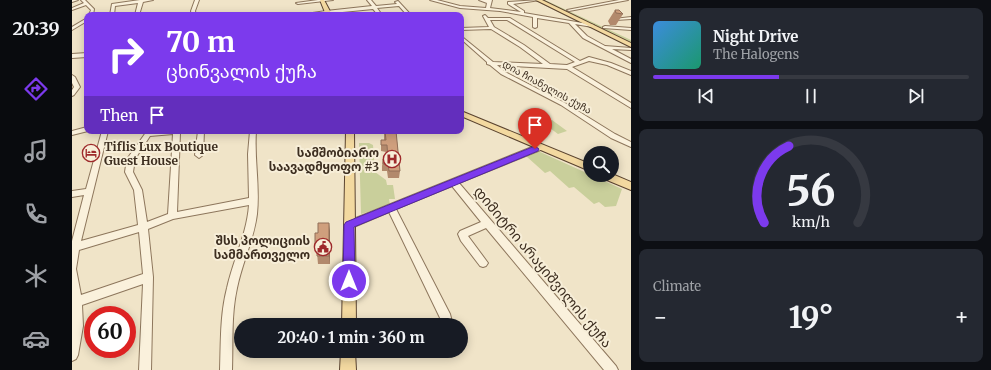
<!DOCTYPE html>
<html lang="en">
<head>
<meta charset="utf-8">
<style>
	:root { --surface:#171b24; --page:#242831; --text:#f1f3f6; --muted:#9ea1a6; --line:#363941; --accent:#7c3aed }
	body { margin:0; font-family:Merriweather,"Noto Sans Georgian",serif; background:var(--page); color:var(--text); height:100vh; display:flex; flex-direction:column; font-size:15px; white-space:nowrap }
	* { box-sizing:border-box; margin:0 }
	p { font-size:13px; color:var(--muted) }
	.icon { flex:none; width:22px; height:22px; fill:none; stroke:currentColor; stroke-width:2; stroke-linecap:round; stroke-linejoin:round }
	.map { position:relative; flex:1; overflow:hidden }
	.sheet { display:flex; flex-direction:column; gap:8px; padding:8px; background:#0d0f14; width:360px }
	.sheet>* { flex:none }
	.banner { position:absolute; left:12px; top:12px; width:380px; height:122px; border-radius:8px; box-shadow:0 2px 10px #0003; background:#7c3aed; color:#fff; overflow:hidden }
	.fabs { position:absolute; left:511px; top:146px; display:grid; gap:8px }
	.fabs a { display:grid; place-items:center; width:36px; height:36px; border-radius:50%; background:var(--surface); box-shadow:0 2px 10px #0003; font-size:20px }
	.speed { position:absolute; left:12px; top:306px; display:flex; gap:8px; font-size:20px; font-weight:700; text-align:center }
	.speed>* { display:grid; place-content:center; width:52px; height:52px; border-radius:50%; background:var(--surface); box-shadow:0 2px 10px #0003; line-height:1 }
	.speed .limit { border:6px solid #d22; background:#fff; color:#111 }
	.pin { position:absolute; display:grid; place-items:center; width:34px; height:34px; color:#fff; margin:-41px -17px; border-radius:50% 50% 50% 0; rotate:-45deg; box-shadow:0 0 4px #0007 }
	.pin .icon { rotate:45deg }
	.me { position:absolute; width:44px; margin:-22px; rotate:0deg; stroke-linejoin:round; filter:drop-shadow(0 0 3px #0008) }
	.turn { display:flex; align-items:center; gap:14px; height:84px; padding:0 16px; font-size:18px }
	.turn .icon { width:52px; height:52px; stroke-width:2.5 }
	.turn b { display:block; font-size:28px; line-height:34px }
	.then { display:flex; align-items:center; height:38px; padding:0 16px; background:#0003; gap:8px; font-size:15px }
	.big { font-size:30px; font-weight:700; line-height:1.1 }
	.sheet .widget { flex:1; display:flex; flex-direction:column; justify-content:center; gap:6px; min-width:0; padding:0 14px; border-radius:8px; background:var(--page) }
	.sheet .dial { align-items:center; gap:0 }
	.dial svg { height:104px; overflow:visible; fill:none; stroke:var(--line); stroke-width:7; stroke-linecap:round; text-anchor:middle }
	.dial text { fill:var(--text); stroke:none }
	.song { display:flex; align-items:center; gap:12px }
	.cover { width:48px; height:48px; border-radius:6px; background:linear-gradient(135deg,hsl(210 70% 55%),hsl(160 70% 35%)) }
	.played { height:4px; border-radius:2px; background:linear-gradient(90deg,var(--accent) 40%,var(--line) 40%) }
	.keys { display:flex; justify-content:space-around; direction:ltr }
	.heat { display:flex; justify-content:space-between; align-items:center; font-size:22px; direction:ltr }
	.trip { position:absolute; left:162px; top:318px; width:234px; height:40px; border-radius:20px; background:var(--surface); box-shadow:0 2px 10px #0003; font-weight:700; line-height:40px; text-align:center }
	main { display:flex; flex:1; min-height:0 }
	.tab-bar { display:flex; flex-direction:column; width:72px; justify-content:space-around; align-items:center; background:#090b0e; color:var(--muted) }
	.tab-bar .icon { width:28px; height:28px }
	.tab-bar .active { color:var(--accent) }
	.tab-bar b { font-size:18px; color:var(--text) }
	.map>svg:first-child { display:block }
</style>
</head>
<body>
<main>
<nav class="tab-bar">
<b>20:39</b>
<svg class="icon active" aria-label="directions" viewBox="0 0 24 24"><path d="M12 3l9 9-9 9-9-9zM9 14v-3h6M13 9l2 2-2 2"/></svg>
<svg class="icon" aria-label="music" viewBox="0 0 24 24"><path d="M9 18V5l10-2v13"/><circle cx="6" cy="18" r="3"/><circle cx="16" cy="16" r="3"/></svg>
<svg class="icon" aria-label="phone" viewBox="0 0 24 24"><path d="M5 4h4l2 5-3 2q2 4 5 5l2-3 5 2v4C11 20 4 13 5 4z"/></svg>
<svg class="icon" aria-label="climate" viewBox="0 0 24 24"><path d="M12 3v18M4 7l16 10M4 17L20 7"/></svg>
<svg class="icon" aria-label="car" viewBox="0 0 24 24"><path d="M5 17H2v-5l4-1 3-4h7l3 4 3 1v5h-3M9 17h6M6 11h13"/><circle cx="7" cy="17" r="2"/><circle cx="17" cy="17" r="2"/></svg>
</nav>
<div class="map">
<svg width="559" height="370" viewBox="0 0 559 370">
	<rect width="100%" height="100%" fill="#f0e4c8"/>
	<path fill="#c9cf9b" d="M468 0H473L559 40V43Z
		M480 120 495 131 486 134 471 123Z
		M287 143H297L301 145 303 172 314 180 315 185H321L323 199H317L318 205 289 214Z
		M466 151 550 189 544 206 533 207 527 202 522 204 502 187 497 188 478 171 473 173 454 156Z"/>
	<g fill="none" stroke-linecap="round" stroke-linejoin="round">
		<defs>
			<path id="minor" d="M0 0H6L0 2Z
				M9 0H13L22 9 21 15H17L19 10 14 5 0 10V8L12 3Z
				M68 0H81L71 2 67 15H63L66 3 43 6 42 15H38L40 4Z
				M123 0H127L123 11 124 15H120L119 11Z
				M246 0H261L226 4 224 3Z
				M295 0H299L304 6 325 4 323 2 326 1 339 15H335L327 6 305 8 310 15H306L301 9 240 15H227L254 11 300 6Z
				M358 0H365L388 6 414 8 415 3 407 0H420L418 8 449 12 436 4V2L468 0 441 4 452 11V13L522 25V26L520 27 503 24 515 36 533 46 559 48V50L540 49 559 59V63L511 38 497 23 465 18V27L463 28 461 27V17L428 11 388 8Z
				M547 0H556L497 11 495 10Z
				M413 15 416 18H438L508 61 517 57 539 63 559 71V75L535 65 517 61 500 67 559 103V108L495 69 425 65 433 72 493 103 543 134 559 142V147L539 138 489 105 429 74 418 65 415 64V62L389 39V36L421 62 471 64 448 47 419 29 389 30V28L417 27 411 16ZM418 20H435L503 62 495 65 478 64 452 45 422 27Z
				M559 17V19L544 20 542 19Z
				M15 18V21L0 30V27Z
				M533 26 559 28V30L531 28V27Z
				M15 53V57L0 58V54Z
				M0 75 3 77 8 87 2 95 0 96V90L2 87 0 83Z
				M15 127 16 131 0 135V131Z
				M30 131H36L9 241 66 225 62 190 53 172 55 159 75 131H112L108 133 105 212 177 198 176 154 178 131H184C182 159 188 186 185 214 182 239 170 263 165 288 159 315 161 342 160 370H148C149 342 148 315 155 288 161 260 175 234 177 205L101 219 76 229 81 277 79 370H67L71 284 10 305 11 326 6 355 4 359 0 361V241L12 195 0 197V191L14 189ZM101 134 96 214 75 222 70 190 61 172 63 159 78 136ZM67 232 71 274 9 295 4 269 7 250Z
				M126 131H132L131 155 127 158 123 155Z
				M465 145H471L472 147 471 149 387 183 544 366 546 370H532L414 228 396 236 416 263 414 266 411 267 408 266 389 241 386 234 388 231 409 222 380 186 324 209 378 314 379 318 378 322 374 323 370 322 317 212 277 229 274 228 273 225 274 222Z"/>
			<path id="major" d="M248 0H252L260 15H254Z
				M464 0H470L559 43V47Z
				M389 111 518 164V171L389 116Z
				M274 131H282L284 325H270Z
				M540 174 559 182V190L530 178 528 175Z
				M269 351H283L284 370H268Z"/>
		</defs>
		<use href="#minor" stroke="#8d765c" stroke-width="2"/>
		<use href="#major" stroke="#5b4430" stroke-width="2"/>
		<use href="#minor" fill="#faf1dc" fill-rule="evenodd"/>
		<use href="#major" fill="#f3d9a0" fill-rule="evenodd"/>
	</g>
	<path fill="#b2896c" d="M543 10 551 14 544 25H538L536 21Z
		M306 131H324L328 171 327 178H316L315 171H310V166L311 159H315L314 152 309 151V140H312V134H307Z
		M258 231V264H246L245 253H244L243 245Z"/>
	<path fill="#916f58" d="M257 223 258 231V264L257 256Z"/>
	<path fill="#cf9f7d" stroke="#916f58" d="M543 10H547L551 14 544 13Z
		M313 131H324L328 171H317L316 164H311V159H316L315 145H309V140H314Z
		M246 223H257V256H245V245H243V233H246Z"/>
	<path fill="#7c3aed" stroke="#51269a" d="M463 146 467 149 466 151 282 227 283 281 281 285 277 287 273 285 271 281 272 225 274 222Z"/>
	<defs>
		<symbol id="hotel-ring" viewBox="-11 -11 22 22"><circle r="9.5" fill="#f7eed8" stroke="#9e2a2b" stroke-width="1.5"/><path d="M-6-4.5h1.5V1H6V5H4.5V3h-9V5H-6ZM-4 0a1.8 1.8 0 1 1 3.6 0ZM.5 0V-2.5h3Q6-2.5 6 0Z" fill="#9e2a2b"/></symbol>
		<symbol id="hospital-ring" viewBox="-11 -11 22 22"><circle r="9.5" fill="#f7eed8" stroke="#9e2a2b" stroke-width="1.5"/><path d="M-5-5h3v3.5h4V-5h3V5h-3V1.5h-4V5h-3Z" fill="#9e2a2b"/></symbol>
		<symbol id="civic-ring" viewBox="-11 -11 22 22"><circle r="9.5" fill="#f7eed8" stroke="#9e2a2b" stroke-width="1.5"/><path d="M-.6-6.5H3V-4.5H.6V-3L4-1V1h2V6H-6V1h2V-1L-.6-3ZM-1.2 2.5V6h2.4V2.5Z" fill="#9e2a2b"/></symbol>
	</defs>
	<g fill-rule="evenodd">
		<use href="#hotel-ring" x="9" y="143" width="20" height="20"/>
		<use href="#hospital-ring" x="310" y="149" width="20" height="20"/>
		<use href="#civic-ring" x="241" y="237" width="20" height="20"/>
	</g>
	<g text-anchor="middle" dominant-baseline="central" stroke-width="4" stroke-linejoin="round" paint-order="stroke">
		<g font-size="10" fill="#3d2e20" stroke="#f7eed8">
			<text transform="translate(475 87) rotate(29)">დია ჩიანელის ქუჩა</text>
		</g>
		<g font-size="12" font-weight="bold" fill="#3d2e20" stroke="#f7eed8" text-anchor="end">
			<text x="32" y="146" text-anchor="start">Tiflis Lux Boutique<tspan x="32" dy="14">Guest House</tspan></text>
			<text x="307" y="152">სამშობიარო<tspan x="307" dy="14">საავადმყოფო #3</tspan></text>
			<text x="238" y="240">შსს პოლიციის<tspan x="238" dy="14">სამმართველო</tspan></text>
		</g>
		<g font-size="14" fill="#3d2e20" stroke="#f7eed8">
			<text transform="translate(471 267) rotate(50)">დიმიტრი არაყიშვილის ქუჩა</text>
		</g>
	</g>
</svg>
<div class="fabs">
<a><svg class="icon" aria-label="search" viewBox="0 0 24 24"><circle cx="10" cy="10" r="6"/><path d="M15 15l6 6"/></svg></a>
</div>
<div class="speed"><div class="limit">60</div></div>
<div class="pin" style="left:463px;top:149px;background:#d93025"><svg class="icon" aria-label="arrive" viewBox="0 0 24 24"><path d="M6 21V4h12l-3 4 3 4H6"/></svg></div>
<svg class="me" style="left:277px;top:281px" viewBox="-20 -20 40 40"><circle r="17" fill="#7c3aed" stroke="#fff" stroke-width="3"/><path d="M0-11L8 9 0 5-8 9z" fill="#fff"/></svg>
<div class="trip">20:40 · 1 min · 360 m</div>
<div class="banner">
<div class="turn"><svg class="icon" aria-label="right" viewBox="0 0 24 24"><path d="M7 20v-9h11M14 6l5 5-5 5"/></svg><div><b>70 m</b>ცხინვალის ქუჩა</div></div>
<div class="then">Then<svg class="icon" aria-label="arrive" viewBox="0 0 24 24"><path d="M6 21V4h12l-3 4 3 4H6"/></svg></div>
</div>
</div>
<section class="sheet">
<div class="widget">
<div class="song"><i class="cover"></i><div><b>Night Drive</b><p>The Halogens</p></div></div>
<div class="played"></div>
<div class="keys"><svg class="icon" aria-label="previous" viewBox="0 0 24 24"><path d="M18 5L8 12l10 7zM5 5v14"/></svg><svg class="icon" aria-label="pause" viewBox="0 0 24 24"><path d="M8 5v14M16 5v14"/></svg><svg class="icon" aria-label="next" viewBox="0 0 24 24"><path d="M6 5l10 7-10 7zM19 5v14"/></svg></div>
</div>
<div class="widget dial"><svg viewBox="0 0 100 80">
<path d="M14 69A42 42 0 1 1 86 69"/>
<path d="M14 69A42 42 0 0 1 33 10" stroke="#7c3aed"/>
<text x="50" y="56" font-size="32" font-weight="700">56</text>
<text x="50" y="72" font-size="11">km/h</text>
</svg></div>
<div class="widget"><p>Climate</p>
<div class="heat"><a>−</a><b class="big">19°</b><a>+</a></div>
</div>
</section>
</main>
</body>
</html>
